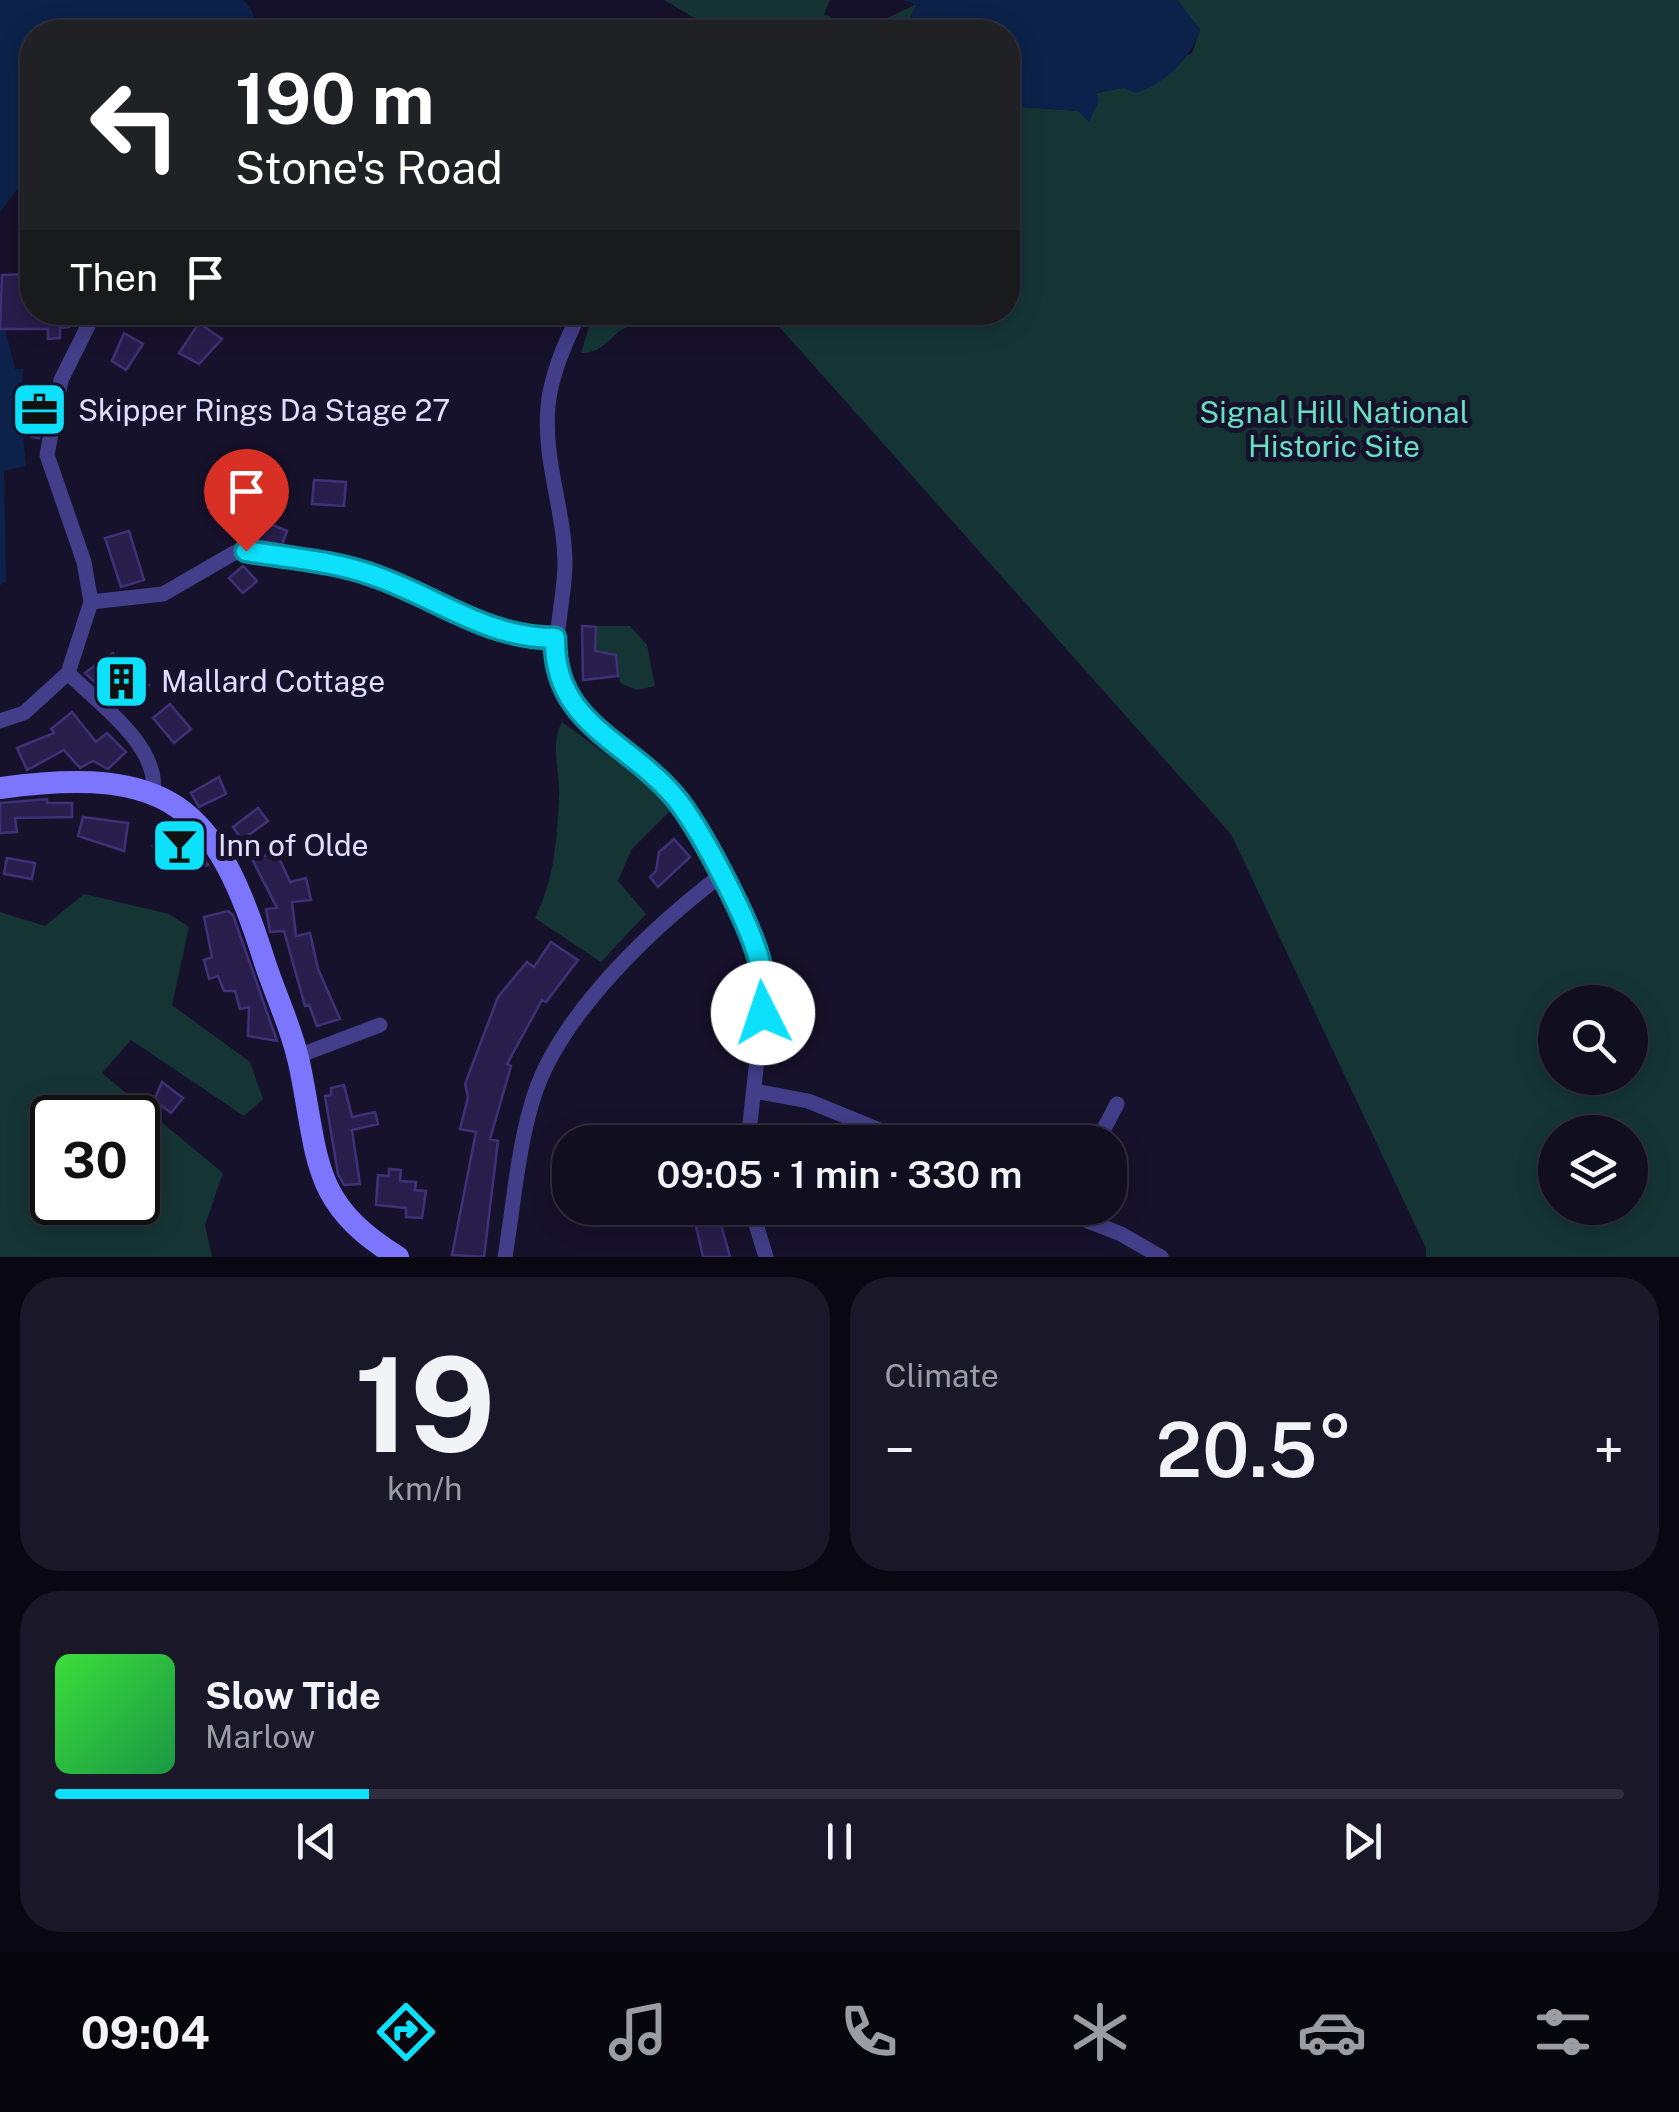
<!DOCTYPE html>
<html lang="en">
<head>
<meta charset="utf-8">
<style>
	:root { --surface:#110e20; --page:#1a1729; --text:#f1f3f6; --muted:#9c9ca5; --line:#302e3e; --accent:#0ce0fb }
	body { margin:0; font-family:"Public Sans",sans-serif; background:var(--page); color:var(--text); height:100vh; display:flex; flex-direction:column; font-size:38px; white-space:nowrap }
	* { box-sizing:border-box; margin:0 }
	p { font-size:32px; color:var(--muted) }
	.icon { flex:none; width:55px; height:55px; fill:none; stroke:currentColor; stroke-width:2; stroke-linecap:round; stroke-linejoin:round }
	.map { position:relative; height:1257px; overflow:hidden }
	.panel { display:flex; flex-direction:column; gap:20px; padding:20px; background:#090812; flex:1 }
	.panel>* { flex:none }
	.hud { position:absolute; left:20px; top:20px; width:1000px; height:305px; border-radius:40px; box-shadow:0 5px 25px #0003,0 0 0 2px var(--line); background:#202124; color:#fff; overflow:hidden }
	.fabs { position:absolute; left:1538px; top:985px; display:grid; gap:20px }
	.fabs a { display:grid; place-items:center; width:110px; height:110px; border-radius:50%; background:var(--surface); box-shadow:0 5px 25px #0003,0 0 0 2px var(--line); font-size:50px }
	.speed { position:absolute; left:30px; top:1095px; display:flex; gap:20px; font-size:50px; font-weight:700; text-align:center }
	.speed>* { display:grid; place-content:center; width:130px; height:130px; border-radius:50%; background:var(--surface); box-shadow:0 5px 25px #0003,0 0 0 2px var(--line); line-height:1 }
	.speed .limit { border:5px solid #111; border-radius:15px; background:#fff; color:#111 }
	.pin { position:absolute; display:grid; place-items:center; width:85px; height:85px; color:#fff; margin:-102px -42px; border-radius:50% 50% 50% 0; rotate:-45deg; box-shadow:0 0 10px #0007 }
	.pin .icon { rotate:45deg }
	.me { position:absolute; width:110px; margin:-55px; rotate:356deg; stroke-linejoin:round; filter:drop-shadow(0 0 8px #0008) }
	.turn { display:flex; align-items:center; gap:35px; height:210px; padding:0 50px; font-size:45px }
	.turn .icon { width:130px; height:130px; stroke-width:2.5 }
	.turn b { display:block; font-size:70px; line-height:85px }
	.then { display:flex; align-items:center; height:95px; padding:0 50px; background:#0003; gap:20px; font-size:38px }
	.big { font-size:75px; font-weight:600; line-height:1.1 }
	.panel .card { flex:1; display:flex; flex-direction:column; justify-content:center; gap:15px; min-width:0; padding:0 35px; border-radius:40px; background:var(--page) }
	.panel .dial { align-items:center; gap:0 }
	.dial b { font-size:130px; line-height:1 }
	.song { display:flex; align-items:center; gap:30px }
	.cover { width:120px; height:120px; border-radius:15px; background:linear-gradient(135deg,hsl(120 70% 55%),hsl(140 70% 35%)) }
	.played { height:10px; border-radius:5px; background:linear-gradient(90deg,var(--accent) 20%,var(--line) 20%) }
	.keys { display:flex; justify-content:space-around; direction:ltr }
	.heat { display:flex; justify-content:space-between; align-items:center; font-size:55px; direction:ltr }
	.panel .tiles { flex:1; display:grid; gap:20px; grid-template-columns:1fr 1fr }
	.card:last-child { grid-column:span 2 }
	.trip { position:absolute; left:552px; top:1125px; width:575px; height:100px; border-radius:40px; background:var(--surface); box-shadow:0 5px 25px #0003,0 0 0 2px var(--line); font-weight:600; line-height:100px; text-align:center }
	.tab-bar { display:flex; height:160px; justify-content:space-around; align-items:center; background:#07060d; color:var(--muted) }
	.tab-bar .icon { width:70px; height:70px }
	.tab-bar .selected { color:var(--accent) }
	.tab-bar b { font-size:45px; color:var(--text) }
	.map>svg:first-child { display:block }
</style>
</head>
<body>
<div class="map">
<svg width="1679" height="1257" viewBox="0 0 1679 1257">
	<rect width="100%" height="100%" fill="#17122b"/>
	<path fill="#153535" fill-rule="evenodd" d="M664 0H830L824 14 831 17 820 26 837 32 858 24 876 23 917 4 903 32H718Z
		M1177 0H1679V1257H1426V1248L1231 834 767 313 1008 312V106L1078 111 1096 93 1123 88 1192 53 1200 30ZM1555 1002H1630V1078H1555ZM1555 1132H1630V1208H1555Z
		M593 313H643L642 318 649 313H670C658 323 645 319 631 325 610 333 606 353 581 353Z
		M596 626H630L647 645 655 686 637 690 620 683 616 655 595 651Z
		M562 722 643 781 671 810 631 850 618 881 646 914 601 962 535 918C554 881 557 840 559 798 561 772 549 747 562 722Z
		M84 894 169 914 189 927 172 1005 250 1062 263 1099 244 1116 131 1040 102 1073 223 1173 205 1225 212 1257H0V912L45 926ZM52 1118H138V1202H52Z"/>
	<path fill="#0c224a" d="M0 0H243C254 11 256 17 251 32H32V170L0 212Z
		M903 0H1177L1200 29C1190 60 1167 82 1136 93L1123 88 1096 93 1099 100 1089 122 1078 111 1008 106V32H903L917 5Z
		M0 329H5L15 369H23L20 408 26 466 4 471 6 582 0 585Z"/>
	<path fill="#281e4c" stroke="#3f3178" stroke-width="2.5" d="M32 274V312H68L69 327 60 328V338L48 339V329H0L2 275Z
		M199 323 222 339 199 364 179 353Z
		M124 333 143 344 126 370 112 361Z
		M34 398 46 399 39 438 32 437Z
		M314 480 346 482 344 506 312 504Z
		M259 519 287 531 282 545 257 540 259 536 253 533Z
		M129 531 144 580 121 587 105 538Z
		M243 566 257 581 243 593 229 578Z
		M582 626 596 627 595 651 616 655 618 676 583 680Z
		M113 653 116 662 128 664 149 685 130 702 124 695 114 700 85 673Z
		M170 704 191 729 174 743 153 718Z
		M72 712 96 742 107 733 126 752 108 769 93 761 80 768 64 750 27 770 17 748 54 733 51 729Z
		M219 777 226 794 199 807 191 793Z
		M47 799V803H72V817L15 818 17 832 0 833V803Z
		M258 808 268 821 242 840 233 827Z
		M83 817 128 823 124 851 78 836Z
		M175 826 193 842 208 865 189 870 170 846 164 852 153 846Z
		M674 839 690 857 658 887 650 877 656 871 659 852Z
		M276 851 290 882 306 878 311 900 292 902 296 936 310 933 318 969 340 1019 317 1026 309 1005 305 1006 284 931 270 932 266 909 277 908 253 861Z
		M7 858 35 863 32 879 4 874Z
		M228 911 233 915 277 1041 248 1036 249 1007 240 1009 235 991H224L218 976 209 979 204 960 212 957 204 917Z
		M551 942 578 960 546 1002 542 1000 507 1064 511 1066 490 1139 498 1141 484 1257 452 1255 476 1132 460 1129 468 1097 465 1084 498 997 527 962 534 967Z
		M162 1082 183 1098 171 1113 154 1100Z
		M344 1085 352 1117 375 1112 378 1124 352 1130 360 1184 344 1185 338 1174 325 1096 331 1095V1088Z
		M697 1126 717 1127 714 1142H693Z
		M389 1169 401 1170 400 1181 416 1182 415 1190 426 1191 422 1218 406 1217V1208L376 1205 378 1175 389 1176Z
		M717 1210 730 1257H703L694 1217Z"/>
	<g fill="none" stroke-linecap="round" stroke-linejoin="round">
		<path stroke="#423e89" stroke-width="15" d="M580 312C566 341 551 374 548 406 543 461 565 511 565 565 564 613 545 655 568 700L677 799 707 847 752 941 764 995 748 1142
			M91 602 163 594 234 553 246 551C288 558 336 562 375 576 438 598 486 638 555 639
			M68 673C97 702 160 746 153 792
			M0 721 24 713 68 673 91 602 84 562 47 455 61 380 95 312
			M298 1056 380 1025
			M755 1091 808 1101 909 1142
			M1097 1142 1117 1104
			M751 1208 766 1257
			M1055 1208 1121 1234 1161 1257
			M505 1257C514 1203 518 1142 536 1090 565 1010 653 927 720 876"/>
		<path stroke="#7b76fd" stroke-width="22" d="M0 788C170 765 216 805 265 963 277 999 294 1034 301 1072 319 1163 312 1204 398 1257"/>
	</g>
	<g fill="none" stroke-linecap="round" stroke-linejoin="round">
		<defs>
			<path id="route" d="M246 551C288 558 335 561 375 576 438 598 486 638 555 638 553 723 626 740 674 796 700 827 748 920 759 959 764 977 764 995 763 1013"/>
		</defs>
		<use href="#route" stroke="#0892a3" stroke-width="25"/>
		<use href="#route" stroke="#0ce0fb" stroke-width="18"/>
	</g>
	<defs>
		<symbol id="office-square" viewBox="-11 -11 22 22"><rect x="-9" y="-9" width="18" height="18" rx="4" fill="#0ce0fb" stroke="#17122b"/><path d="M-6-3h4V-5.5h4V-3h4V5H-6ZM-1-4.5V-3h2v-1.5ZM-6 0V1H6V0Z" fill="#111"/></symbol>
		<symbol id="building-square" viewBox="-11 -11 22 22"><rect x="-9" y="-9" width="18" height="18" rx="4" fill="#0ce0fb" stroke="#17122b"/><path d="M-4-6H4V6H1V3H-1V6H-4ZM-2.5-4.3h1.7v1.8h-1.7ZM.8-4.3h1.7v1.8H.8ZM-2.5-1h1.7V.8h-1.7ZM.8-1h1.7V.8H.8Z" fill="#111"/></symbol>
		<symbol id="bar-square" viewBox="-11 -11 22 22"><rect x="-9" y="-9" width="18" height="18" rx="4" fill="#0ce0fb" stroke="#17122b"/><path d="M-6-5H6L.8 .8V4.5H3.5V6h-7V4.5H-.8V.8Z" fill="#111"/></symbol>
	</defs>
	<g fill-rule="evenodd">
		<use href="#office-square" x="8" y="378" width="63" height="63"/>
		<use href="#building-square" x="90" y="650" width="63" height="63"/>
		<use href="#bar-square" x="148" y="814" width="63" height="63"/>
	</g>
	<g text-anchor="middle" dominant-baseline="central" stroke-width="10" stroke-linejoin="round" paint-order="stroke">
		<g font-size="30" fill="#e1ddfe" stroke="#17122b" text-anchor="start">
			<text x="78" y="410">Skipper Rings Da Stage 27</text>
			<text x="161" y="681">Mallard Cottage</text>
			<text x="218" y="845">Inn of Olde</text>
		</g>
		<g font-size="30" fill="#68dfc3" stroke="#17122b">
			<text x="1334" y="412">Signal Hill National<tspan x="1334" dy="34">Historic Site</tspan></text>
		</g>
	</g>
</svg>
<div class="fabs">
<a><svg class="icon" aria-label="search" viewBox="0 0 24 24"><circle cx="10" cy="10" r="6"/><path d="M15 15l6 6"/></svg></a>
<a><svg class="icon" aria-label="layers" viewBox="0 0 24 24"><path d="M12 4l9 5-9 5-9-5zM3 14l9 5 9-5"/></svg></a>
</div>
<div class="speed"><div class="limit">30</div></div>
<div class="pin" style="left:246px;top:551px;background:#d93025"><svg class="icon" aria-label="arrive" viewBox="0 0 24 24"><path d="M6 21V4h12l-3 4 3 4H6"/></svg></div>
<svg class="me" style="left:763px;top:1013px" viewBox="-20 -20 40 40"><circle r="19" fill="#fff"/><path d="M0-13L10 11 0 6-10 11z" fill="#0ce0fb"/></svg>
<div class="trip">09:05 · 1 min · 330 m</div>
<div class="hud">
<div class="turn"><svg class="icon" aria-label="left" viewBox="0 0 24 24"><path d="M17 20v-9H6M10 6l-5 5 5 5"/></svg><div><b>190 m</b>Stone's Road</div></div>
<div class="then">Then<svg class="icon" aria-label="arrive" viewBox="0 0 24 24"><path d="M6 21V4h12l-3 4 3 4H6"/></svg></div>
</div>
</div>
<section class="panel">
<div class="tiles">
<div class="card dial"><b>19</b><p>km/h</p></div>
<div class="card"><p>Climate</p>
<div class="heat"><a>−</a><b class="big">20.5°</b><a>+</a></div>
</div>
<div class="card">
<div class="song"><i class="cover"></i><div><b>Slow Tide</b><p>Marlow</p></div></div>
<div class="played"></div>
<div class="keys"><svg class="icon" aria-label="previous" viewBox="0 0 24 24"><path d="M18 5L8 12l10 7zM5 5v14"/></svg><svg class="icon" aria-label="pause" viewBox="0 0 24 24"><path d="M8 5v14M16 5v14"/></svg><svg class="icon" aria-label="next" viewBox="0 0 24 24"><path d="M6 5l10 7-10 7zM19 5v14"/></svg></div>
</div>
</div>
</section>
<nav class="tab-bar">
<b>09:04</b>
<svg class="icon selected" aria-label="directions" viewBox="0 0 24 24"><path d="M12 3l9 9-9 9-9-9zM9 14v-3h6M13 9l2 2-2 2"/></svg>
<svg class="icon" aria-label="music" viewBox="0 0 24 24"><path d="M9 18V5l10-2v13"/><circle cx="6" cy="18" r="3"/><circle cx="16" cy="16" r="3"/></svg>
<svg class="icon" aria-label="phone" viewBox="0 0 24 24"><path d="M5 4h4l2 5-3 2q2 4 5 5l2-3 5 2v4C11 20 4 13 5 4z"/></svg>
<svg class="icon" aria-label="climate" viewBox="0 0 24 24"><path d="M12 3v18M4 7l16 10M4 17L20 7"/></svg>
<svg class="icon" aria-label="car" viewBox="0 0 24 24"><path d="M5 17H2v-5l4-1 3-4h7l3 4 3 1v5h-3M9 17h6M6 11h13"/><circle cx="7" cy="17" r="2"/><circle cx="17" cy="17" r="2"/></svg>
<svg class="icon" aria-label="filters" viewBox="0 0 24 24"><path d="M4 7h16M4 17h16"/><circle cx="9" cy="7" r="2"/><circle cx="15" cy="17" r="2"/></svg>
</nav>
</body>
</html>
